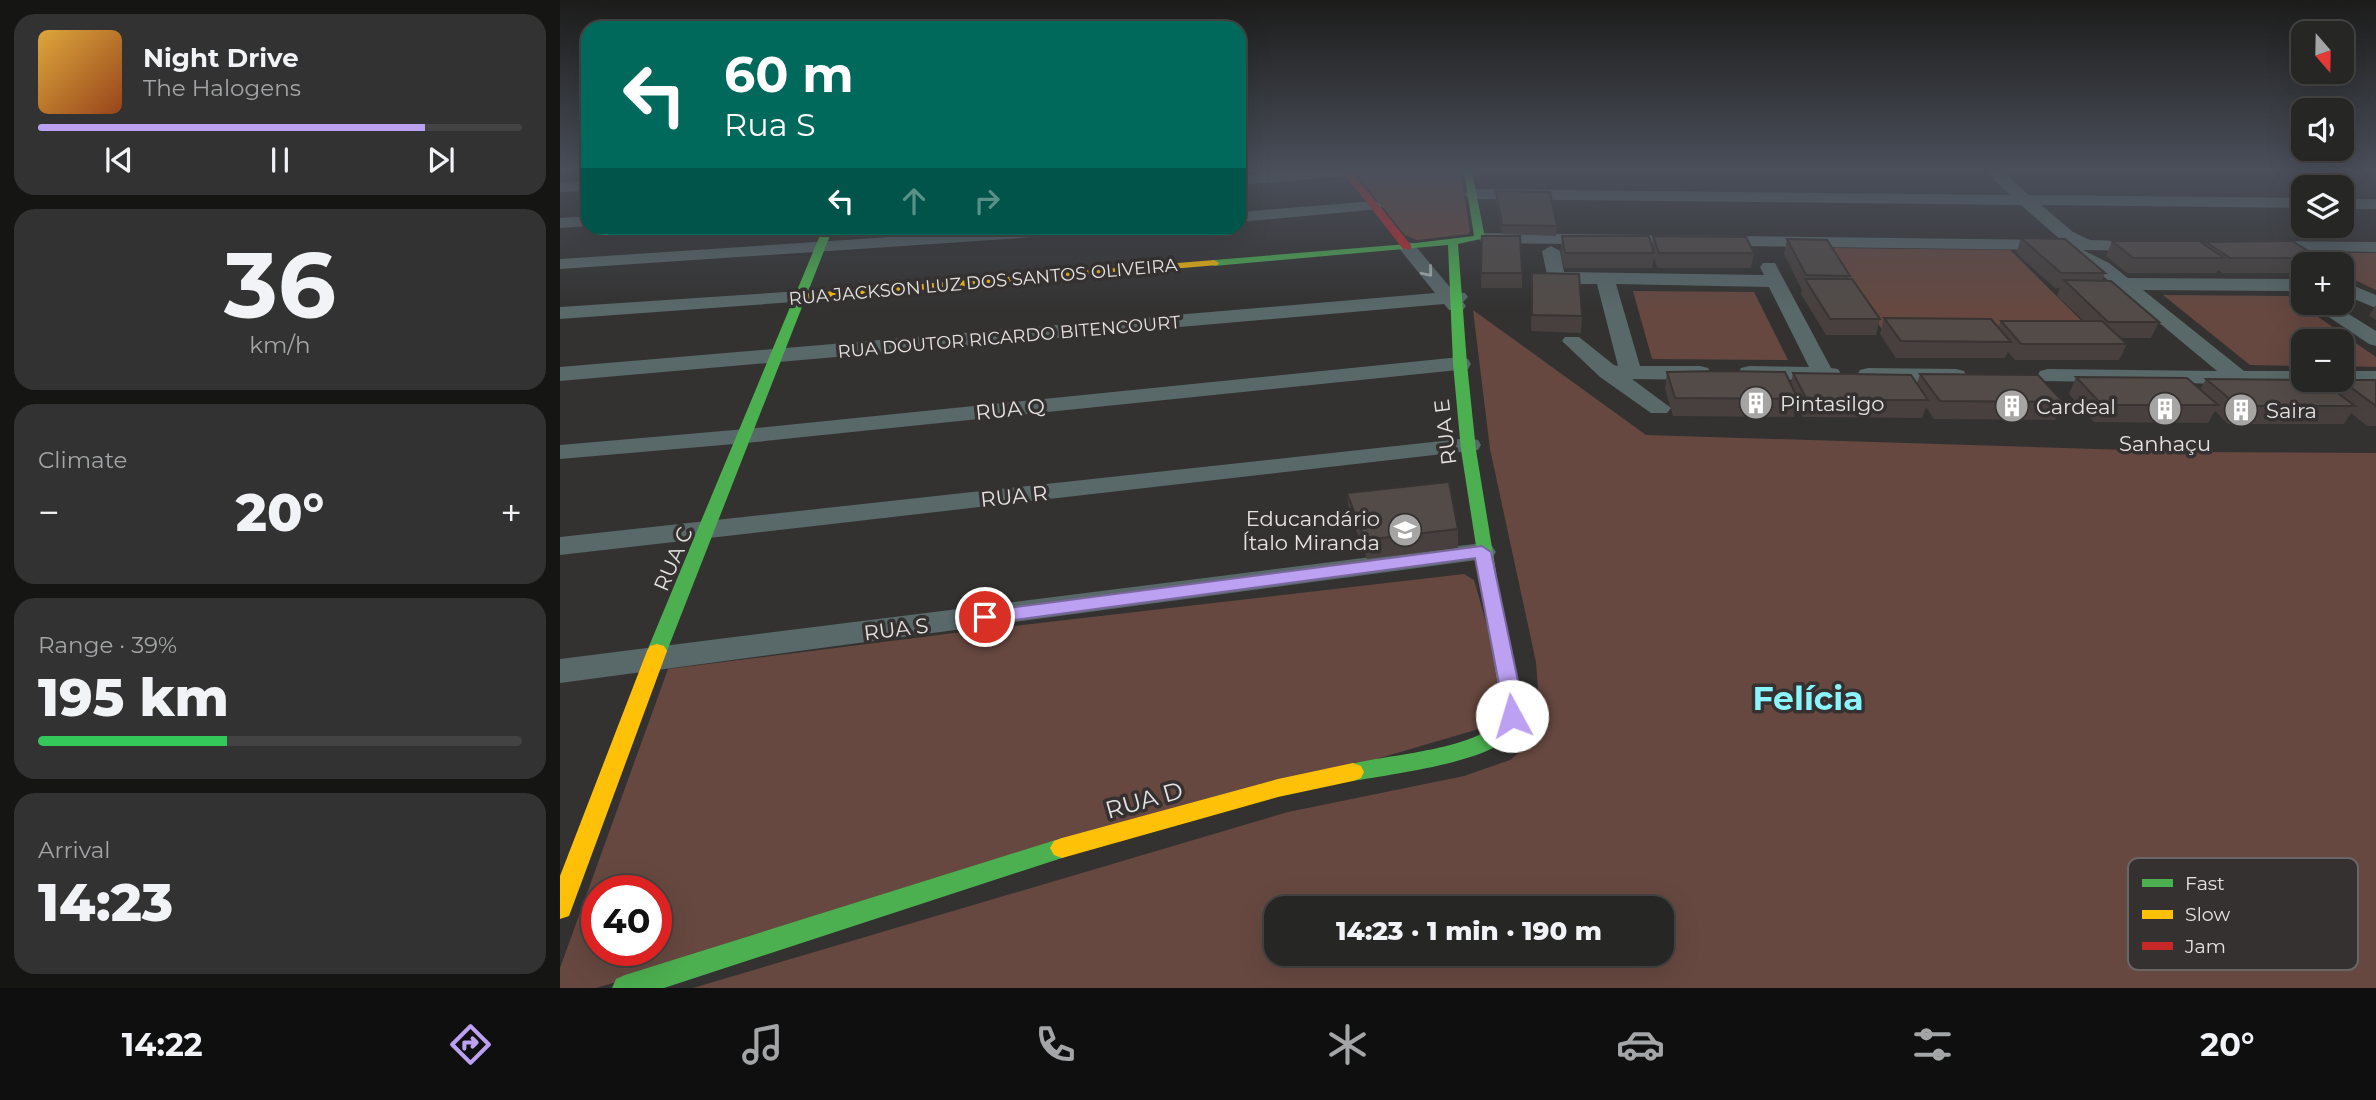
<!DOCTYPE html>
<html lang="en">
<head>
<meta charset="utf-8">
<style>
	:root { --surface:#262625; --page:#323232; --text:#f1f3f6; --muted:#a4a5a7; --line:#424342; --accent:#bca0f2 }
	body { margin:0; font-family:Montserrat,sans-serif; background:var(--page); color:var(--text); height:100vh; display:flex; flex-direction:column; font-size:26px; white-space:nowrap }
	* { box-sizing:border-box; margin:0 }
	p { font-size:23px; color:var(--muted) }
	.icon { flex:none; width:38px; height:38px; fill:none; stroke:currentColor; stroke-width:2; stroke-linecap:round; stroke-linejoin:round }
	.map { position:relative; flex:1; overflow:hidden }
	.sheet { display:flex; flex-direction:column; gap:14px; padding:14px; background:#151514; width:560px }
	.sheet>* { flex:none }
	.top-card { position:absolute; left:21px; top:21px; width:665px; height:214px; border-radius:21px; box-shadow:0 7px 28px #0002,0 0 0 2px var(--line); background:#00695c; color:#fff; overflow:hidden }
	.needle { width:46px; rotate:160deg }
	.buttons { position:absolute; left:1731px; top:21px; display:grid; gap:14px }
	.buttons a { display:grid; place-items:center; width:63px; height:63px; border-radius:14px; background:var(--surface); box-shadow:0 7px 28px #0002,0 0 0 2px var(--line); font-size:35px }
	.speed { position:absolute; left:21px; top:875px; display:flex; gap:14px; font-size:35px; font-weight:700; text-align:center }
	.speed>* { display:grid; place-content:center; width:91px; height:91px; border-radius:50%; background:var(--surface); box-shadow:0 7px 28px #0002,0 0 0 2px var(--line); line-height:1 }
	.speed .limit { border:10px solid #d22; background:#fff; color:#111 }
	.pin { position:absolute; display:grid; place-items:center; width:60px; height:60px; color:#fff; margin:-30px; border:4px solid #fff; border-radius:50%; box-shadow:0 2px 7px #0007 }
	.me { position:absolute; width:77px; margin:-38px; rotate:354deg; stroke-linejoin:round; filter:drop-shadow(0 0 5px #0008) }
	.turn { display:flex; align-items:center; gap:24px; height:147px; padding:0 28px; font-size:32px }
	.turn .icon { width:91px; height:91px; stroke-width:2.5 }
	.turn b { display:block; font-size:49px; line-height:60px }
	.lanes { display:flex; align-items:center; height:66px; padding:0 28px; background:#0003; justify-content:center; gap:35px; direction:ltr }
	.lanes .off { opacity:.35 }
	.big { font-size:52px; font-weight:800; line-height:1.1 }
	.sheet .card { flex:1; display:flex; flex-direction:column; justify-content:center; gap:10px; min-width:0; padding:0 24px; border-radius:21px; background:var(--page) }
	.sheet .dial { align-items:center; gap:0 }
	.dial b { font-size:91px; line-height:1 }
	.song { display:flex; align-items:center; gap:21px }
	.cover { width:84px; height:84px; border-radius:10px; background:linear-gradient(135deg,hsl(40 70% 55%),hsl(20 70% 35%)) }
	.played { height:7px; border-radius:4px; background:linear-gradient(90deg,var(--accent) 80%,var(--line) 80%) }
	.keys { display:flex; justify-content:space-around; direction:ltr }
	.heat { display:flex; justify-content:space-between; align-items:center; font-size:38px; direction:ltr }
	.charge { height:10px; border-radius:5px; background:linear-gradient(90deg,#34c759 39%,var(--line) 0) }
	.trip { position:absolute; left:704px; top:896px; width:410px; height:70px; border-radius:21px; background:var(--surface); box-shadow:0 7px 28px #0002,0 0 0 2px var(--line); font-weight:800; line-height:70px; text-align:center }
	.menu { display:flex; height:112px; justify-content:space-around; align-items:center; background:#0f0f0f; color:var(--muted) }
	.menu .icon { width:49px; height:49px }
	.menu .active { color:var(--accent) }
	.menu b { font-size:32px; color:var(--text) }
	main { display:flex; flex:1; min-height:0 }
	.map>svg:first-child { display:block }
</style>
</head>
<body>
<main>
<section class="sheet">
<div class="card">
<div class="song"><i class="cover"></i><div><b>Night Drive</b><p>The Halogens</p></div></div>
<div class="played"></div>
<div class="keys"><svg class="icon" aria-label="previous" viewBox="0 0 24 24"><path d="M18 5L8 12l10 7zM5 5v14"/></svg><svg class="icon" aria-label="pause" viewBox="0 0 24 24"><path d="M8 5v14M16 5v14"/></svg><svg class="icon" aria-label="next" viewBox="0 0 24 24"><path d="M6 5l10 7-10 7zM19 5v14"/></svg></div>
</div>
<div class="card dial"><b>36</b><p>km/h</p></div>
<div class="card"><p>Climate</p>
<div class="heat"><a>−</a><b class="big">20°</b><a>+</a></div>
</div>
<div class="card"><p>Range · 39%</p><b class="big">195 km</b><div class="charge"></div></div>
<div class="card"><p>Arrival</p><b class="big">14:23</b></div>
</section>
<div class="map">
<svg width="1816" height="988" viewBox="0 0 1816 988">
	<rect width="100%" height="100%" fill="#333231"/>
	<path fill="#664840" fill-rule="evenodd" d="M794 171H900L910 231 908 234 857 240 845 235Z
		M1269 248 1450 250 1533 332 1321 328Z
		M1736 253H1816V290L1782 274V264H1761Z
		M1073 291 1194 292 1228 360 1092 359Z
		M1603 295 1728 296 1816 357V367L1782 366V341H1743V366L1690 365Z
		M913 310 1086 435 1631 452 1816 453V988H133L728 812 904 776 950 760 972 742 980 716 976 662 930 449ZM716 908H1101V954H716Z
		M904 574 914 580 950 706 929 726 36 988H0V968L108 669 402 632ZM37 891H96V950H37Z"/>
	<g fill="none" stroke-linecap="round" stroke-linejoin="round">
		<path fill="#596869" fill-rule="evenodd" d="M741 171 794 172 787 176 679 185V175Z
			M1425 171H1441L1469 195 1743 198V208L1481 205 1513 232 1530 240 1593 242 1596 246 1593 250 1587 251 1523 250 1549 263 1568 278 1743 279V291L1583 290 1684 371H1743V380H1753L1743 385 1480 381 1477 376 1480 371 1488 369 1657 371 1537 271 1516 262 1500 250 925 243 916 238 925 233 1501 240 1461 205 911 199 903 194 911 189 1450 195Z
			M28 181V191L0 192V182Z
			M1782 199H1816V209H1782Z
			M814 201 820 203 822 206 820 209 679 222V212Z
			M28 216V226L0 228V218Z
			M466 228H543L535 233 0 269V259Z
			M1706 241 1816 242V252L1700 250 1697 246 1700 242Z
			M847 242 853 243 894 292 905 293 908 297 903 302 906 306 903 310H889L884 304 0 381V367L875 293 838 247Z
			M991 246 1000 251 1004 272 1204 275 1200 267 1203 263H1215L1271 368 1278 369 1281 374 1278 379 1270 381 1181 378 1178 373 1181 368 1189 366 1249 367 1209 287 1056 284 1080 366H1140L1148 368 1151 373 1148 378 1140 380 1072 379 1111 408 1107 413H1091L1040 377 1002 341 1005 337H1019L1054 365 1058 366 1037 284H1001L988 280 982 251Z
			M1782 281 1816 295V308L1782 294Z
			M240 291 247 293 250 297 247 301 0 319V307Z
			M1748 303H1771L1816 331V346L1809 344Z
			M900 357 908 359 911 364 908 369 186 443 0 459V445L186 429Z
			M1308 368 1396 369 1404 371 1407 376 1404 381 1396 383 1300 380 1297 375 1300 370Z
			M1782 371H1816V385L1774 383 1772 380H1782Z
			M909 438 918 440 921 445 918 450 0 555V537Z
			M922 543 932 546 936 552 932 558 0 683V659Z"/>
		<path fill="#4caf50" fill-rule="evenodd" d="M904 171H912L925 238 898 244 907 364 916 450 937 578 963 705C962 715 960 727 952 735 926 763 832 774 793 781L785 778 782 772 785 766C819 754 933 751 942 712L901 450 893 364 888 245 654 266 649 263 654 260 847 244 914 236Z
			M263 228H273L107 651 104 656 97 658 90 656 87 651Z
			M502 838 510 841 514 848 510 855 502 858 104 988H52L56 979 65 975Z"/>
		<path fill="#ffc107" fill-rule="evenodd" d="M654 260 659 263 658 265 240 300 234 297 240 294Z
			M97 644 104 646 107 651 12 908 9 916 0 919V876L87 651 90 646Z
			M793 763 801 766 804 772 801 778 793 781 718 797 502 858 494 855 490 848 494 841 502 838 718 779Z"/>
		<path fill="#c62828" fill-rule="evenodd" d="M782 171H791L851 245V249H843Z"/>
	</g>
	<path fill="#47403e" d="M746 171H769L747 172Z
		M936 191 997 226 996 236 942 234 936 201Z
		M922 236 962 273V288H921Z
		M1002 236 1092 247 1093 236 1194 253 1191 268H1097L1094 257 1092 268H1004L1001 251Z
		M1461 238 1545 273 1542 281 1599 322 1591 338H1561L1567 344 1559 360H1455L1448 352 1445 358H1336L1320 334 1324 318 1438 327 1441 321H1524L1497 296 1500 288H1495L1456 253Z
		M1227 239 1290 276 1289 279 1320 319 1316 335H1266L1241 294 1242 290 1224 254Z
		M1552 241 1644 245 1646 242 1760 258 1756 264H1743V273H1663L1658 270 1656 273H1567L1546 256Z
		M972 273 1022 316 1021 333 971 331Z
		M1816 305V320L1809 316Z
		M1107 372 1231 384 1233 373 1357 384 1360 374 1503 402 1495 420 1374 419 1366 407 1362 418 1243 417 1237 405 1234 417 1113 416 1105 389Z
		M1516 377 1640 390 1646 379 1774 391 1781 380H1816V426H1807L1791 413 1784 424H1668L1655 411 1648 423 1534 422 1509 394Z
		M787 493 898 529V548L807 559 789 512Z"/>
	<path fill="#524b48" stroke="#393432" stroke-width="2" d="M936 191 990 192 997 226 942 225Z
		M922 236H960L962 273H921Z
		M1002 236H1089L1094 253H1005Z
		M1093 236 1186 237 1194 253H1099Z
		M1461 238 1505 239 1545 273H1501Z
		M1227 239 1267 240 1290 276 1246 275Z
		M1552 241H1639L1664 258H1573Z
		M1732 241 1760 258H1670L1646 242Z
		M972 273 1019 274 1022 316 972 315Z
		M1245 279H1292L1320 319H1270Z
		M1504 280 1551 281 1599 322H1548Z
		M1324 318 1431 319 1451 342 1341 341Z
		M1441 321H1542L1567 344H1461Z
		M1161 371 1225 372 1238 399 1115 398 1107 372Z
		M1233 373 1351 375 1368 400H1247Z
		M1360 374 1478 375 1503 402 1380 401Z
		M1516 377 1627 378 1658 405H1542Z
		M1646 379 1760 380 1795 406H1678Z
		M1781 380H1816V406Z
		M889 482 898 529 805 540 787 493Z"/>
	<defs><path id="oneway-chevron" d="M-2-3.5L2.5 0L-2 3.5" fill="none" stroke-width="1.6" stroke-linecap="round" stroke-linejoin="round" transform="scale(1.75)"/></defs>
	<use stroke="#adb2b2" href="#oneway-chevron" transform="translate(868 272) rotate(50)"/>
	<linearGradient id="sky" x2="0" y2="1"><stop stop-color="#1c1c1b"/><stop offset="0.55" stop-color="#4a4f5a"/><stop offset="1" stop-color="#4a4f5a" stop-opacity="0"/></linearGradient>
	<rect width="1816" height="309" fill="url(#sky)"/>
	<path fill="#bca0f2" stroke="#7a689d" stroke-width="2" d="M922 546 931 552 963 705 959 722 952 724 945 722 941 716 943 705 915 558 425 624 419 622 416 617 419 612 425 611Z"/>
	<defs>
		<symbol id="building-disc" viewBox="-11 -11 22 22"><circle r="9.5" fill="#a7a5a4" stroke="#343130"/><path d="M-4-6H4V6H1V3H-1V6H-4ZM-2.5-4.3h1.7v1.8h-1.7ZM.8-4.3h1.7v1.8H.8ZM-2.5-1h1.7V.8h-1.7ZM.8-1h1.7V.8H.8Z" fill="#fff"/></symbol>
		<symbol id="school-disc" viewBox="-11 -11 22 22"><circle r="9.5" fill="#a7a5a4" stroke="#343130"/><path d="M0-5L7-2L0 1L-7-2ZM-4 1L0 2.5L4 1V4Q0 6-4 4Z" fill="#fff"/></symbol>
	</defs>
	<g fill-rule="evenodd">
		<use href="#building-disc" x="1177" y="384" width="38" height="38"/>
		<use href="#building-disc" x="1433" y="387" width="38" height="38"/>
		<use href="#building-disc" x="1586" y="390" width="38" height="38"/>
		<use href="#building-disc" x="1662" y="391" width="38" height="38"/>
		<use href="#school-disc" x="826" y="511" width="38" height="38"/>
	</g>
	<g text-anchor="middle" dominant-baseline="central" stroke-width="7" stroke-linejoin="round" paint-order="stroke">
		<g font-size="18" fill="#e5e3e2" stroke="#343130">
			<text transform="translate(423 282) rotate(-5)">RUA JACKSON LUZ DOS SANTOS OLIVEIRA</text>
			<text transform="translate(449 337) rotate(-5)">RUA DOUTOR RICARDO BITENCOURT</text>
		</g>
		<g font-size="21" fill="#e5e3e2" stroke="#343130" text-anchor="start">
			<text x="1220" y="403">Pintasilgo</text>
			<text x="1476" y="406">Cardeal</text>
			<text x="1706" y="410">Saira</text>
			<text x="1605" y="443" text-anchor="middle">Sanhaçu</text>
			<text x="820" y="518" text-anchor="end">Educandário<tspan x="820" dy="24">Ítalo Miranda</tspan></text>
		</g>
		<g font-size="21" fill="#e5e3e2" stroke="#343130">
			<text transform="translate(450 409) rotate(-6)">RUA Q</text>
			<text transform="translate(885 432) rotate(-97)">RUA E</text>
			<text transform="translate(454 496) rotate(-6)">RUA R</text>
			<text transform="translate(113 559) rotate(-67)">RUA C</text>
			<text transform="translate(336 629) rotate(-7)">RUA S</text>
		</g>
		<g font-size="24" fill="#e5e3e2" stroke="#343130">
			<text transform="translate(584 800) rotate(-16)">RUA D</text>
		</g>
		<g font-size="33" font-weight="bold" fill="#8af5fd" stroke="#343130">
			<text x="1248" y="698">Felícia</text>
		</g>
	</g>
	<rect x="1568" y="858" width="230" height="112" rx="10" fill="#343130" stroke="#696665" stroke-width="2"/>
	<rect x="1582" y="879" width="31" height="8" fill="#4caf50"/>
	<rect x="1582" y="910" width="31" height="9" fill="#ffc107"/>
	<rect x="1582" y="942" width="31" height="8" fill="#c62828"/>
	<g font-size="19" fill="#e5e3e2">
		<text x="1625" y="890">Fast</text>
		<text x="1625" y="921">Slow</text>
		<text x="1625" y="953">Jam</text>
	</g>
</svg>
<div class="buttons">
<a><svg class="needle" viewBox="-14 -14 28 28"><path d="M0-13l5 13h-10z" fill="#e53935"/><path d="M0 13l5-13h-10z" fill="#a4a5a7"/></svg></a>
<a><svg class="icon" aria-label="sound" viewBox="0 0 24 24"><path d="M4 9h4l5-4v14l-5-4H4zM17 9q2 3 0 6"/></svg></a>
<a><svg class="icon" aria-label="layers" viewBox="0 0 24 24"><path d="M12 4l9 5-9 5-9-5zM3 14l9 5 9-5"/></svg></a>
<a>+</a>
<a>−</a>
</div>
<div class="speed"><div class="limit">40</div></div>
<div class="pin" style="left:425px;top:617px;background:#d93025"><svg class="icon" aria-label="arrive" viewBox="0 0 24 24"><path d="M6 21V4h12l-3 4 3 4H6"/></svg></div>
<svg class="me" style="left:952px;top:716px" viewBox="-20 -20 40 40"><circle r="19" fill="#fff"/><path d="M0-13L10 11 0 6-10 11z" fill="#bca0f2"/></svg>
<div class="trip">14:23 · 1 min · 190 m</div>
<div class="top-card">
<div class="turn"><svg class="icon" aria-label="left" viewBox="0 0 24 24"><path d="M17 20v-9H6M10 6l-5 5 5 5"/></svg><div><b>60 m</b>Rua S</div></div>
<div class="lanes"><svg class="icon" aria-label="left" viewBox="0 0 24 24"><path d="M17 20v-9H6M10 6l-5 5 5 5"/></svg><svg class="icon off" aria-label="ahead" viewBox="0 0 24 24"><path d="M12 20V5M6 11l6-6 6 6"/></svg><svg class="icon off" aria-label="right" viewBox="0 0 24 24"><path d="M7 20v-9h11M14 6l5 5-5 5"/></svg></div>
</div>
</div>
</main>
<nav class="menu">
<b>14:22</b>
<svg class="icon active" aria-label="directions" viewBox="0 0 24 24"><path d="M12 3l9 9-9 9-9-9zM9 14v-3h6M13 9l2 2-2 2"/></svg>
<svg class="icon" aria-label="music" viewBox="0 0 24 24"><path d="M9 18V5l10-2v13"/><circle cx="6" cy="18" r="3"/><circle cx="16" cy="16" r="3"/></svg>
<svg class="icon" aria-label="phone" viewBox="0 0 24 24"><path d="M5 4h4l2 5-3 2q2 4 5 5l2-3 5 2v4C11 20 4 13 5 4z"/></svg>
<svg class="icon" aria-label="climate" viewBox="0 0 24 24"><path d="M12 3v18M4 7l16 10M4 17L20 7"/></svg>
<svg class="icon" aria-label="car" viewBox="0 0 24 24"><path d="M5 17H2v-5l4-1 3-4h7l3 4 3 1v5h-3M9 17h6M6 11h13"/><circle cx="7" cy="17" r="2"/><circle cx="17" cy="17" r="2"/></svg>
<svg class="icon" aria-label="filters" viewBox="0 0 24 24"><path d="M4 7h16M4 17h16"/><circle cx="9" cy="7" r="2"/><circle cx="15" cy="17" r="2"/></svg>
<b>20°</b>
</nav>
</body>
</html>
